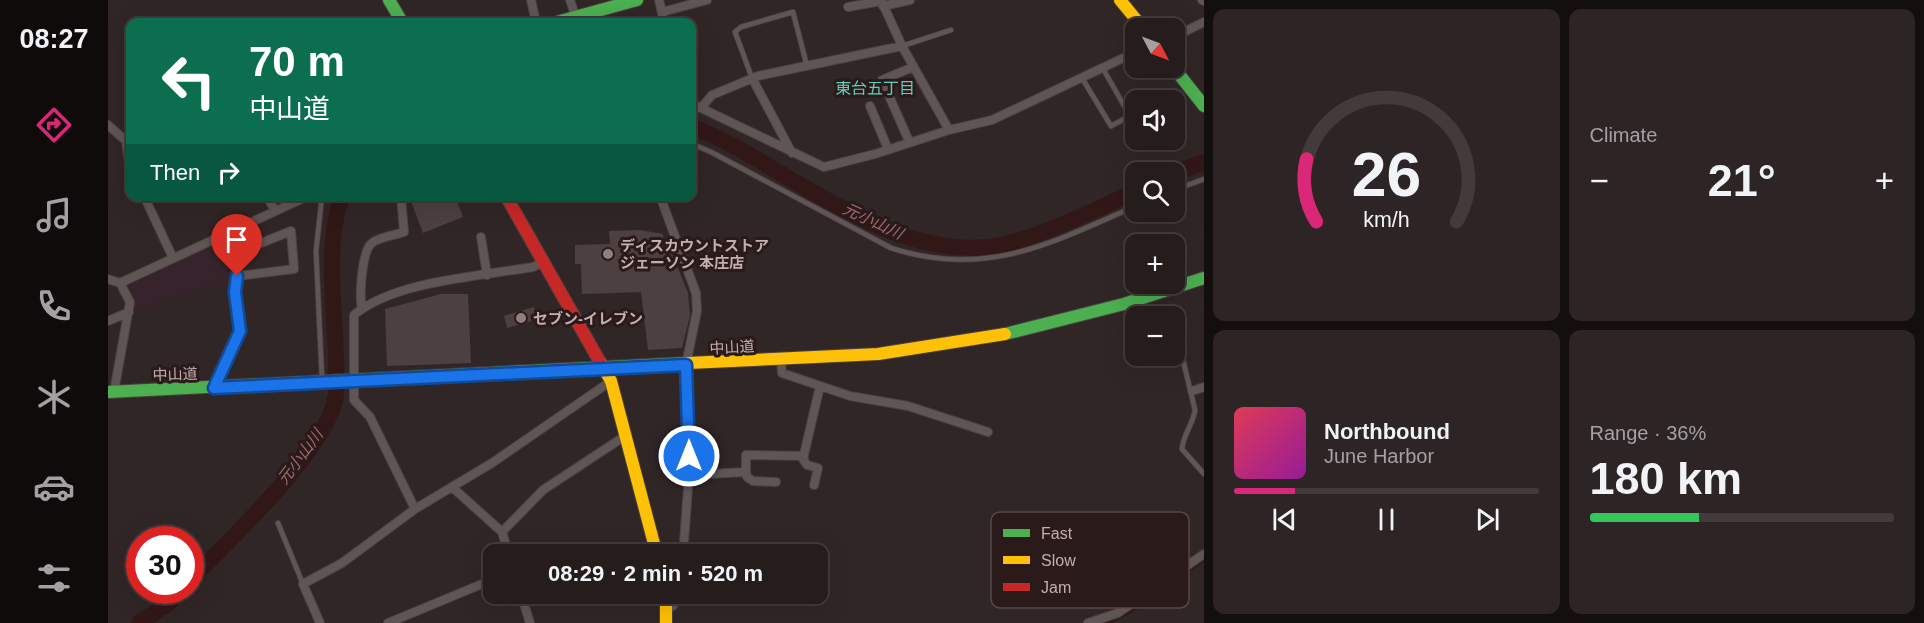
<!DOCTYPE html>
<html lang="en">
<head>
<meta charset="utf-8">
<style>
	:root { --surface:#251c1c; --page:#2d2525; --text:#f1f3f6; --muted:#a3a1a3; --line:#423a3b; --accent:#db2777 }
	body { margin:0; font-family:Helvetica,"Noto Sans JP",sans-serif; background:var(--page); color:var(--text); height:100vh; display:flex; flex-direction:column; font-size:22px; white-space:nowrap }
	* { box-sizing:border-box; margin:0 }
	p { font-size:20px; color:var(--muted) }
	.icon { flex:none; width:33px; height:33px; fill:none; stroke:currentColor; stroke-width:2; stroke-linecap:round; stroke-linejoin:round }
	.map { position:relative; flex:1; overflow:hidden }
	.sheet { display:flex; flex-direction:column; gap:9px; padding:9px; background:#140f0f; width:720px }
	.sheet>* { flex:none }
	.banner { position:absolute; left:18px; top:18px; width:570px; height:183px; border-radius:12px; box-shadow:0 6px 24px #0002,0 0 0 2px var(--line); background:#0b6e4f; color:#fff; overflow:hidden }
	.needle { width:39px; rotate:131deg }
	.tools { position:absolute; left:1017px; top:18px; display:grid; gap:12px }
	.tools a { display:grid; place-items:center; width:60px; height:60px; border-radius:12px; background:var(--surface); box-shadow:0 6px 24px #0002,0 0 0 2px var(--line); font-size:30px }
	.speed { position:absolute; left:18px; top:526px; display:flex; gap:12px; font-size:30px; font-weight:700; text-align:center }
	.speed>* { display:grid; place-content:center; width:78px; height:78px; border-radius:50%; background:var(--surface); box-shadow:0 6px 24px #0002,0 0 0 2px var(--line); line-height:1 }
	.speed .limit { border:9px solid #d22; background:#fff; color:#111 }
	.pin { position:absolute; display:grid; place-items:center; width:51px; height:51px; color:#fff; margin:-62px -26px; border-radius:50% 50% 50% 0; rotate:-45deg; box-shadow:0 0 6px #0007 }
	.pin .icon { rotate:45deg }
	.me { position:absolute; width:66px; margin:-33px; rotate:0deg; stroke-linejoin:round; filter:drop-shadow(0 0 4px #0008) }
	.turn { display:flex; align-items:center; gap:21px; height:126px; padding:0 24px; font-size:27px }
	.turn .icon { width:78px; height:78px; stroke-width:2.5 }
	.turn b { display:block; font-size:42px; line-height:51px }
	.then { display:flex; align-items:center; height:57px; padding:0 24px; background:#0003; gap:12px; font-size:22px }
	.big { font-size:45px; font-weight:800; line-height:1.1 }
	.sheet .widget { flex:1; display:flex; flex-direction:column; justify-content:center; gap:9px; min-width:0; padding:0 21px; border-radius:12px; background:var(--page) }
	.sheet .dial { align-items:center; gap:0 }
	.dial svg { height:156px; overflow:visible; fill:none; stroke:var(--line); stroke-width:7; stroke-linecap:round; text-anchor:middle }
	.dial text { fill:var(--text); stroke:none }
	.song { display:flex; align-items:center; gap:18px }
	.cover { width:72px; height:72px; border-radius:9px; background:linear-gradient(135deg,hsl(350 70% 55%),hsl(300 70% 35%)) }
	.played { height:6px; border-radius:3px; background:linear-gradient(90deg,var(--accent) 20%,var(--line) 20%) }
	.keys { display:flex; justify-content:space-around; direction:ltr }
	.heat { display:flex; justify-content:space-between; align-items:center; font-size:33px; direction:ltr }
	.charge { height:9px; border-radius:4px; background:linear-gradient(90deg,#34c759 36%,var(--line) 0) }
	.sheet .tiles { flex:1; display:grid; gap:9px; grid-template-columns:repeat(2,1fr) }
	.trip { position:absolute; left:375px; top:544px; width:345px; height:60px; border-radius:12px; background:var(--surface); box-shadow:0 6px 24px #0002,0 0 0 2px var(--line); font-weight:800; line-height:60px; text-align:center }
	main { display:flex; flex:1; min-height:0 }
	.dock { display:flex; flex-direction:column; width:108px; justify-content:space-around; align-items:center; background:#0f0b0b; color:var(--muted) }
	.dock .icon { width:42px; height:42px }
	.dock .on { color:var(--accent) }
	.dock b { font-size:27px; color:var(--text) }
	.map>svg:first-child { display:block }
</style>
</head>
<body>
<main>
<nav class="dock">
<b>08:27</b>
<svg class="icon on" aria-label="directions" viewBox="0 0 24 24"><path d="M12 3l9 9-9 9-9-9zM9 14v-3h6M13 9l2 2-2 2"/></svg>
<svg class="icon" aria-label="music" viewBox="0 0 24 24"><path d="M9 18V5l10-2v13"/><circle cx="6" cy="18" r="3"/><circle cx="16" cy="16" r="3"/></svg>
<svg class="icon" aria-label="phone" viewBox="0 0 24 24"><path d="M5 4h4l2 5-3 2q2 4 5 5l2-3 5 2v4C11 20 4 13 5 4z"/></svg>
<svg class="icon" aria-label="climate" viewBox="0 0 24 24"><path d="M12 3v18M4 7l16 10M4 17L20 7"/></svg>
<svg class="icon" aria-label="car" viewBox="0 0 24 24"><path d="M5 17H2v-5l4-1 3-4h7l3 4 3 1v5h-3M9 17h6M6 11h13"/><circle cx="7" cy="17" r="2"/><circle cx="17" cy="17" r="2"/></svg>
<svg class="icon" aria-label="filters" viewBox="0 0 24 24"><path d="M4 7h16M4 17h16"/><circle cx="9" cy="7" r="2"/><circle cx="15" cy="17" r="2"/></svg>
</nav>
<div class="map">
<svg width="1096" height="623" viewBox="0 0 1096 623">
	<rect width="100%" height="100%" fill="#312626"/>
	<path fill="#36232b" d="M111 242H114C124 254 126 267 123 282L91 289 26 312 19 284 21 281Z"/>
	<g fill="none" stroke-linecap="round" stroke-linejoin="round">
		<path stroke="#321717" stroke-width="3" d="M1000 623 1022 612 1096 560"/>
		<path stroke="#321717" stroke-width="16" d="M584 127C623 141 659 166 696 187 751 219 812 253 879 247 919 244 989 209 1028 191
			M1066 173 1096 162
			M82 580C121 541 216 451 227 400 230 388 228 372 228 359 227 306 216 248 234 196
			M31 623 60 604 72 591"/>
	</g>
	<path fill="#4c4040" d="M301 196H347L355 217 315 233Z
		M532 230 555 234 556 248 562 249 580 293 582 316 574 348 540 350 533 292 474 294 473 264H467V245L502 244 501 231Z
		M333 294H360L363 363 279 366 277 309Z
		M426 307 430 319 399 328 396 316Z"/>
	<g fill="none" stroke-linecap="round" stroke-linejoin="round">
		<defs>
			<path id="lane" d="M794 46 843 30
				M644 78 627 32 633 27 685 12 699 66
				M974 78 1003 126 1022 116 994 67
				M584 144 603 152 783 248C878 279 943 243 1028 206
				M1066 190 1096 179
				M1075 360 1087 410C1085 425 1075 434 1074 449L1096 474
				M214 379 208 251 214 196
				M170 523 195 584"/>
			<path id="street" d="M423 0 428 22
				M462 0 468 18
				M551 0 556 22
				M773 0 794 46
				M1094 0 1096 1
				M775 6 802 0
				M740 7 773 1
				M554 12 599 0
				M1066 37 1096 22
				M644 78 684 153
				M584 104 593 108 604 95 650 76 794 46 841 130
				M762 106 780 149
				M593 108 716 167 767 154 841 130 884 120 1028 52
				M0 125 18 141 22 169
				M801 141 774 80 805 67
				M36 196 65 258
				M159 196 167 211
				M552 196 588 293 589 311 578 365 580 376 581 475 575 555
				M373 237 379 275
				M126 254 183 231 186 269 130 276
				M0 279 12 283 200 196
				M254 308C251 296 254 250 264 243 271 237 287 235 296 232L293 196
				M0 321 21 312
				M673 360 674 373 742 396 800 406 880 432
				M106 388 132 331 127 293 130 276 126 254 114 234
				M1084 391 1096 387
				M6 392 22 302 12 283
				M638 472 639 477 645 481 668 482
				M581 475 638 472V455L696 456
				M706 485 710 468 699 465 695 459 712 386
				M344 487 394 532 401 555
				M307 509 262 417 246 400V315C286 281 373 276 425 267L436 262
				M394 532 435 490 517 436
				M413 594 422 623
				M559 609 565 606 571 594
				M212 623 195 584 234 563 307 509 384 463 503 381
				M280 623 386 579
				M980 623 1010 613 1096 554"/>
			<path id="fast" d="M281 0 294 22
				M449 22 529 0
				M1066 68 1096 106
				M897 334 1016 304 1096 278
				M0 392 580 363"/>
			<path id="slow" d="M1012 0 1035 28
				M492 362 503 381 549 555
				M580 363 770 354 897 334
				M558 594V623"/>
			<path id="jam" d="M398 196 492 362"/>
		</defs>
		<use href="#lane" stroke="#4b4141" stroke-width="6"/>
		<use href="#street" stroke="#4b4141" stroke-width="10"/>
		<use href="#fast" stroke="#4b4141" stroke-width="14"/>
		<use href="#slow" stroke="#4b4141" stroke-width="14"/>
		<use href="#jam" stroke="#4b4141" stroke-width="14"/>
		<use href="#lane" stroke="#5f5555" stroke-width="4.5"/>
		<use href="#street" stroke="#5f5555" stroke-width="8"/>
		<use href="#fast" stroke="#4caf50" stroke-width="12"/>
		<use href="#slow" stroke="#ffc107" stroke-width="12"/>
		<use href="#jam" stroke="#c62828" stroke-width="12"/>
	</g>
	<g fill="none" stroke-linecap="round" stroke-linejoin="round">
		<defs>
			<path id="route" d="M129 276 127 292 132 331 106 388 578 365 581 456"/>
		</defs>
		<use href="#route" stroke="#114b97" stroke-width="15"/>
		<use href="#route" stroke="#1a73e8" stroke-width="10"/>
	</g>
	<g fill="#907f7f" stroke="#2b1a1a" stroke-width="2">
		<circle cx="500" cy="254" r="6"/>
		<circle cx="413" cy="318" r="6"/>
	</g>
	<g text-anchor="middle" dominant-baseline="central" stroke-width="6" stroke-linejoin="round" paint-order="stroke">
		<g font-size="15" font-weight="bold" fill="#c3afaf" stroke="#2b1a1a" text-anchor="start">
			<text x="512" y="245">ディスカウントストア<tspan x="512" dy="17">ジェーソン 本庄店</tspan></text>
			<text x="425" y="318">セブン-イレブン</text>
		</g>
		<g font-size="15" fill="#c3afaf" stroke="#2b1a1a">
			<text transform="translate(624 347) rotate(-3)">中山道</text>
			<text transform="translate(67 374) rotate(-2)">中山道</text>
		</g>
		<g font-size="16" fill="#60ccbb" stroke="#2b1a1a">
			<text x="767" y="88">東台五丁目</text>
		</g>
		<g font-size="16" font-style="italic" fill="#a1696a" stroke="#2b1a1a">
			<text transform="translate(765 221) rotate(25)">元小山川</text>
			<text transform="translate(192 457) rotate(-53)">元小山川</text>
		</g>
	</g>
	<rect x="883" y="512" width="198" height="96" rx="9" fill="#2b1a1a" stroke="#594747" stroke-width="1.5"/>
	<rect x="895" y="529" width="27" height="8" fill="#4caf50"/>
	<rect x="895" y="556" width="27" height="8" fill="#ffc107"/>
	<rect x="895" y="583" width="27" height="8" fill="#c62828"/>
	<g font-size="16" fill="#c3afaf">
		<text x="933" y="539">Fast</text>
		<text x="933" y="566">Slow</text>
		<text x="933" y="593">Jam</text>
	</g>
</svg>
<div class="tools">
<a><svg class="needle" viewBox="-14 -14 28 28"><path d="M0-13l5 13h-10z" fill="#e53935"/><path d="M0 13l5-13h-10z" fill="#a3a1a3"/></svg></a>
<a><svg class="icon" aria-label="sound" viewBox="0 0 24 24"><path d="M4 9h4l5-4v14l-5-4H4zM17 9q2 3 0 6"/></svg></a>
<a><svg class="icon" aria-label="search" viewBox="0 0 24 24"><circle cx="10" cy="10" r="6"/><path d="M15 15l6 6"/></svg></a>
<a>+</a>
<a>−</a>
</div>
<div class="speed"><div class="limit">30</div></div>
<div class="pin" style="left:129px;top:276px;background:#d93025"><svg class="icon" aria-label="arrive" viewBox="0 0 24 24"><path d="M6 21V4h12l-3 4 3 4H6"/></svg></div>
<svg class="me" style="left:581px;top:456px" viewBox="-20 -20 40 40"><circle r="17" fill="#1a73e8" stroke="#fff" stroke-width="3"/><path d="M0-11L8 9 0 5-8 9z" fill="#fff"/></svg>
<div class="trip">08:29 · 2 min · 520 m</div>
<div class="banner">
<div class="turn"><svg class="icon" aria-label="left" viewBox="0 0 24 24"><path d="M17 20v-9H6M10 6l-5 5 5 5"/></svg><div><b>70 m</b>中山道</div></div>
<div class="then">Then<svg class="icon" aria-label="right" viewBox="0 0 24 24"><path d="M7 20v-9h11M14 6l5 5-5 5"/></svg></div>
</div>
</div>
<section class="sheet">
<div class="tiles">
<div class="widget dial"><svg viewBox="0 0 100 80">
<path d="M14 69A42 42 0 1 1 86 69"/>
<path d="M14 69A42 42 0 0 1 9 37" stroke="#db2777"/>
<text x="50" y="56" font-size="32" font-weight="700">26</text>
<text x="50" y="72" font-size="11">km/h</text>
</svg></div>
<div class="widget"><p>Climate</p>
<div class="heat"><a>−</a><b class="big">21°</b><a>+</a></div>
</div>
<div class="widget">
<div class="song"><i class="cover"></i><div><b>Northbound</b><p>June Harbor</p></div></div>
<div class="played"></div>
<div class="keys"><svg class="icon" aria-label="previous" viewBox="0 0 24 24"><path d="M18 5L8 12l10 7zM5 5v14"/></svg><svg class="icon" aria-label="pause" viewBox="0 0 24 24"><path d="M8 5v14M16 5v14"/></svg><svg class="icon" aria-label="next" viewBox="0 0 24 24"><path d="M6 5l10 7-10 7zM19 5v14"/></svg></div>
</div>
<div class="widget"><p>Range · 36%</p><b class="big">180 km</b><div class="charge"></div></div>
</div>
</section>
</main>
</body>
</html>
